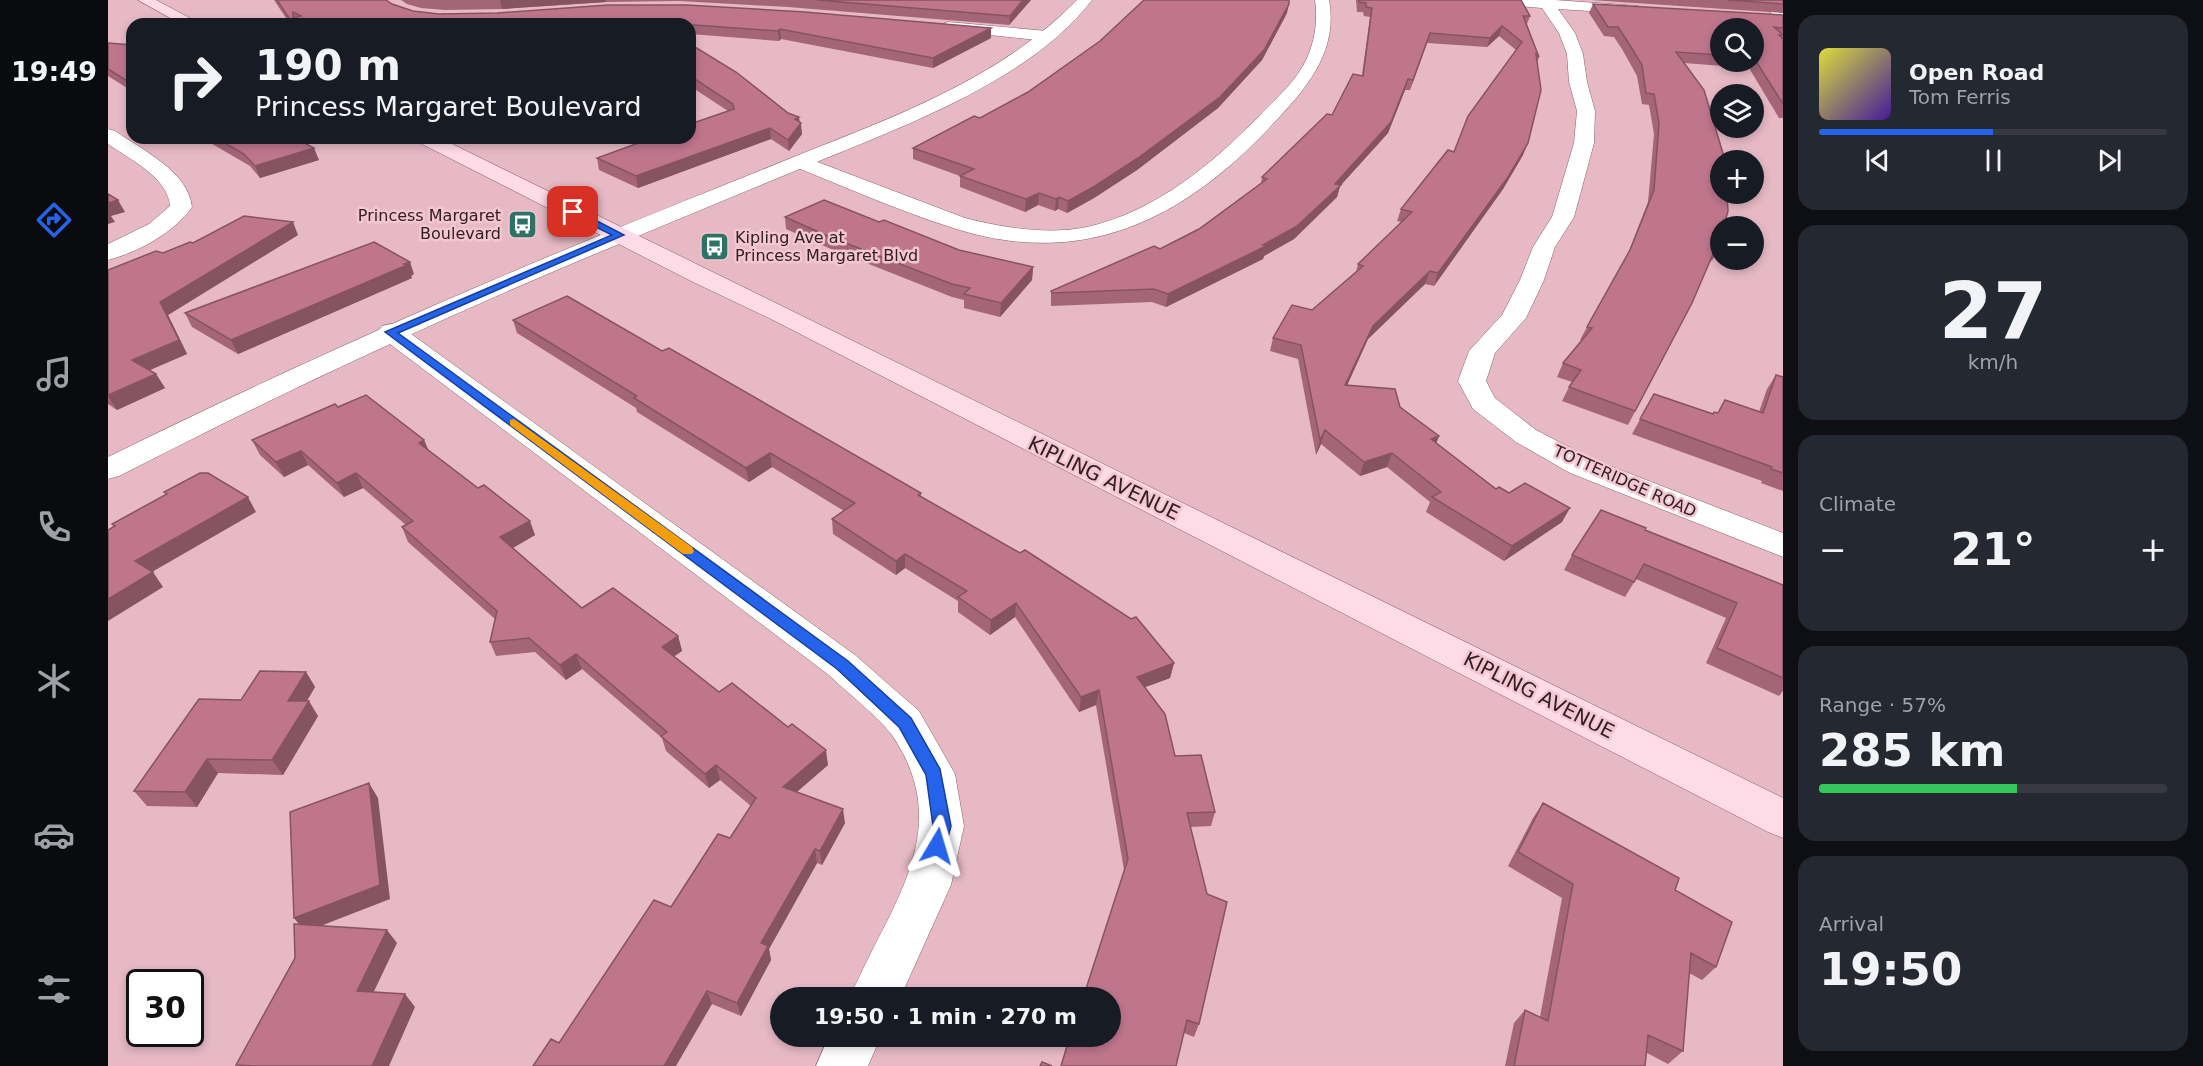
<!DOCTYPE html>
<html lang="en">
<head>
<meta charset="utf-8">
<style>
	:root { --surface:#171b24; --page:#242831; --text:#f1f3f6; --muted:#9ea1a6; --line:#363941; --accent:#2563eb }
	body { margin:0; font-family:"DejaVu Sans",sans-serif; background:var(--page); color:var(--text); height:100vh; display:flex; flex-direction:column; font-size:22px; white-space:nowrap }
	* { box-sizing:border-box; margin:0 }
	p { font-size:20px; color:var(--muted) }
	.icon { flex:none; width:33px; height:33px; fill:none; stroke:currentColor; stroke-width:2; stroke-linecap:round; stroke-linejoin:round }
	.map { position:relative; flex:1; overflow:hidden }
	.side { display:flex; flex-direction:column; gap:15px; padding:15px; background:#0d0f14; width:420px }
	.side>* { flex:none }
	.hud { position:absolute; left:18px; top:18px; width:570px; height:126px; border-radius:18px; box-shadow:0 3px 9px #0003; background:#171b24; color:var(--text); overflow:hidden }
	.tools { position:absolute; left:1602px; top:18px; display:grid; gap:12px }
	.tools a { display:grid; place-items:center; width:54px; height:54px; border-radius:50%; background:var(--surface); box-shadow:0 3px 9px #0003; font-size:30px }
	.speed { position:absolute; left:18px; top:969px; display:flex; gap:12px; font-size:30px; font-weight:700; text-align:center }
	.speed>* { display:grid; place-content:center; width:78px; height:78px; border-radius:50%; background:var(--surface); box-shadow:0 3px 9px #0003; line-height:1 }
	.speed .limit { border:3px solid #111; border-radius:9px; background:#fff; color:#111 }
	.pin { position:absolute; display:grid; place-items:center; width:51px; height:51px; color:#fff; margin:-26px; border-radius:12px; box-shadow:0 3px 9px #0006 }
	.me { position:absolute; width:66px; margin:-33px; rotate:7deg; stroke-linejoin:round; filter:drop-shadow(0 0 4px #0008) }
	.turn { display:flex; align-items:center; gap:21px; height:126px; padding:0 30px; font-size:27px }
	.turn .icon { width:78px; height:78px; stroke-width:2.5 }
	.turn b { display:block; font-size:42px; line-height:51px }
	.big { font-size:45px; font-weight:800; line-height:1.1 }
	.side .card { flex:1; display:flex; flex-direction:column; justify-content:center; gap:9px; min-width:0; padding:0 21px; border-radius:18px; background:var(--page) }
	.side .dial { align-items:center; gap:0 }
	.dial b { font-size:78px; line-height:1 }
	.song { display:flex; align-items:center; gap:18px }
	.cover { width:72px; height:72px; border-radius:9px; background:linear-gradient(135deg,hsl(60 70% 55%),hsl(260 70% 35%)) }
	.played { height:6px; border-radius:3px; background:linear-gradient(90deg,var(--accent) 50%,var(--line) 50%) }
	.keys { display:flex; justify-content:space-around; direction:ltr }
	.heat { display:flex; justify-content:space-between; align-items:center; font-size:33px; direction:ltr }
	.charge { height:9px; border-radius:4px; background:linear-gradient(90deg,#34c759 57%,var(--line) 0) }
	.trip { position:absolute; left:662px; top:987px; width:351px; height:60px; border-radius:30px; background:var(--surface); box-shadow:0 3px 9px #0003; font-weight:800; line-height:60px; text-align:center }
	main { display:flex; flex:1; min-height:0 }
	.dock { display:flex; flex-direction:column; width:108px; justify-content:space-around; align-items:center; background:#090b0e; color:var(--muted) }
	.dock .icon { width:42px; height:42px }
	.dock .on { color:var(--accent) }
	.dock b { font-size:27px; color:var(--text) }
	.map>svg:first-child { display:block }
</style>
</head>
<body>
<main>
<nav class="dock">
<b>19:49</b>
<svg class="icon on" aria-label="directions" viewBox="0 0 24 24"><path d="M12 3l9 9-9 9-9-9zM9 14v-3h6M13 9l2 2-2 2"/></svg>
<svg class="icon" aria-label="music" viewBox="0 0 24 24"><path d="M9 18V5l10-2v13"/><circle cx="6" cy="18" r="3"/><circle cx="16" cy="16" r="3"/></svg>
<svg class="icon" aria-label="phone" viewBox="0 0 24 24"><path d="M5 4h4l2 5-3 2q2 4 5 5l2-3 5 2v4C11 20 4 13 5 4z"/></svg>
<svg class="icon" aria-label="climate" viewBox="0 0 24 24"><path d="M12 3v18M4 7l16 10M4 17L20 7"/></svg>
<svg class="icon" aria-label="car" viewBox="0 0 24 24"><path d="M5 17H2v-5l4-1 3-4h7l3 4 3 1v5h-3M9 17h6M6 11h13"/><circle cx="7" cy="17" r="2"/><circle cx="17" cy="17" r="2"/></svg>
<svg class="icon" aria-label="filters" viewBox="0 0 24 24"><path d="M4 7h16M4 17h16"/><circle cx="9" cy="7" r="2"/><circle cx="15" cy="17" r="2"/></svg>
</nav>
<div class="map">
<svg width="1675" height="1066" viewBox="0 0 1675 1066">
	<rect width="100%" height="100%" fill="#e6b9c5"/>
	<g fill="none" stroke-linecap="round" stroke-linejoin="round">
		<defs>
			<path id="minor" d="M1207 0H1221C1231 53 1196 91 1163 126 1073 222 972 270 842 227 789 210 737 187 685 166L682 162 685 158H699L857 218C897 228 939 235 979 227 1047 212 1106 163 1153 114 1170 97 1189 80 1199 58 1207 40 1210 20 1207 0Z
				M1377 0H1447L1530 6 1537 10 1530 14 1450 9 1467 33 1475 54 1479 82 1487 111 1486 143 1466 217 1447 247 1436 280 1418 318 1387 353 1378 381 1387 398 1428 430 1484 459 1675 533V557L1462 473 1408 442 1365 409 1350 381 1361 351 1394 315 1412 280 1425 247 1444 217 1466 143 1469 111 1461 82 1459 54 1451 33 1434 8 1384 4Z
				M1650 0H1665L1675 9V21L1670 20Z
				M840 22 939 31 947 36 939 41 835 30 832 27 835 24Z
				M0 129 7 131C34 150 80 171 84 207 66 233 30 252 0 260V244L41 224 62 206C60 177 21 159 0 144Z
				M283 324 292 326 747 655 811 711 847 774 856 826 843 885 792 998H742C779 908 850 832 784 735 772 718 737 691 721 675L274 338 270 332 274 326Z
				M721 1036H773L760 1066H708Z"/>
			<path id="tertiary" d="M969 0H984C922 81 795 126 704 164 621 198 539 232 456 267 305 331 157 401 11 476L0 479V457C160 378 322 305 488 237 556 209 625 182 693 154 791 115 894 77 969 0Z"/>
			<path id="secondary" d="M30 0H48L93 24H73Z
				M307 138H332L1675 798V838L1660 832 663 319 587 283 310 142Z"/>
		</defs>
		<use href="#minor" stroke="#88606c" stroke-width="1"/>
		<use href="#tertiary" stroke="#88606c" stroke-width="1"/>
		<use href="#secondary" stroke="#88606c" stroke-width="1"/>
		<use href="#minor" fill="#fff" fill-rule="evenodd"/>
		<use href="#tertiary" fill="#fff" fill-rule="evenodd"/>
		<use href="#secondary" fill="#fedbe7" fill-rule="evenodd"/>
	</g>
	<path fill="#a46579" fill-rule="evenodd" d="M166 0H278L284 4 305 11 331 14 883 28V38L825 68 673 39 671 41 582 34V24H182Z
		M293 0H923L901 25 680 7 571 1 498 2 394 9 337 10 313 8 299 4Z
		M1248 0H1413L1422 16 1419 24 1431 57 1429 63 1415 155 1395 189 1326 286 1317 284 1260 339 1239 385 1292 407 1331 436 1328 443 1388 489 1454 522 1396 561 1318 512 1322 502 1279 467 1252 476 1213 444 1208 455 1190 359 1162 351 1165 338 1204 310 1248 272 1250 264 1293 222 1289 221 1293 209 1346 152 1408 50 1391 36 1379 47 1319 43 1302 90H1297L1280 133 1232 186 1229 197 1186 239 1156 256 1155 259 1058 307 1044 302 943 306V291L1052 249 1091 229 1153 183 1154 177 1224 115 1254 75 1262 17 1256 16 1255 12H1249Z
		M1483 0H1675V13Z
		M1485 4 1675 15V38H1674L1675 39V118H1671L1641 68 1576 63 1611 248 1604 261 1602 260 1584 303 1520 425 1454 401 1461 387 1464 382 1449 377 1455 363 1474 340H1472L1479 327 1519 256 1540 202 1546 134 1541 105 1534 104 1529 76 1514 49 1506 37 1496 36 1481 13ZM1612 28H1646V62H1612Z
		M1179 13 1154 60 1110 108 1029 170 986 198 959 213 950 209 947 211 930 205 917 212 852 187V176L805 159V148L872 118Z
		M0 43 24 45V91L0 76Z
		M582 44 691 122 694 134 681 151 663 139 530 188 491 170 489 158 620 111 582 86Z
		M94 138H187L211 160 152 178 142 166Z
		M677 217 771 222 851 250 925 267 924 280 892 317 856 308V300L844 297 723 249 678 229Z
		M190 235 60 315 79 354 41 370 48 374 57 388 9 410 0 404V270L55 253 85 243Z
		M306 274 303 276 304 278 130 354 84 327 77 313Z
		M405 320 554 351 813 493V497L1066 663 1062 678 1037 687 1067 756 1107 812 1103 826 1082 827 1091 1024 1086 1037 1076 1033 1016 870 988 705 971 712 907 617 882 635 850 612V601L797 568 788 575 725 534 724 519 736 511 664 467 641 482 529 412 528 408 409 333Z
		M1668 375 1675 377V491L1653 483 1654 481 1524 434 1546 394 1605 414 1609 413 1651 412 1659 389Z
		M144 440H316L321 451 427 535 405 548 474 608 570 636 574 651 566 656 611 692 720 765 689 792 737 823 714 865 709 863 661 949 663 960 633 1016 604 1004 451 1043 563 907 622 838 643 806 612 780 601 788 558 751 554 738 474 669 458 680 427 652 388 656 382 642 387 619 300 542 294 527 298 525 255 488 236 497 200 465 176 477 152 455Z
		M1537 530 1675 585V691L1671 696 1598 663 1618 618 1528 579 1517 597 1456 570 1464 555Z
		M198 672 207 687 199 701 210 716 175 775 110 773 89 807 39 806 26 791 133 700Z
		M1435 803 1567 890 1608 967 1594 980 1581 973 1575 1051 1560 1064 1539 1053 1537 1066H1397L1406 1023 1417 1010 1432 1017 1454 898 1400 866 1425 818Z"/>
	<path fill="#865363" d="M392 0H498V2L394 9Z
		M915 0H923L901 25 902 16Z
		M1181 4 1179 13 1154 60 1110 108 1029 170 986 198 959 213 960 201Z
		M1394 26 1391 36 1379 47 1382 38Z
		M883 28V38L825 68V58Z
		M672 29 673 39 671 41 670 31Z
		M1322 33 1319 43 1302 90 1305 80Z
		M1300 79 1297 90 1280 133 1232 186 1229 197 1186 239 1156 256 1155 259 1058 307 1060 294 1155 245 1227 184Z
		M691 117 692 125 693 123 694 134 681 151 680 140 687 119Z
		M662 128 663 139 530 188 528 176Z
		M1420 143 1415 155 1395 189 1326 286 1330 273Z
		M206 148 211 160 152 178 147 166Z
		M931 193 930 205 917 212 918 199Z
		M951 197 950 209 947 211 948 199Z
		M10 200 17 212 3 216 7 222 0 224V203Z
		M185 222 190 235 60 315 79 354 33 374 24 360 52 302Z
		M302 262 306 274 303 276 304 278 130 354 123 340Z
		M925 267 924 280 892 317 893 303Z
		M1322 271 1317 284 1260 339 1233 399 1237 385 1265 326Z
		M48 374 57 388 9 410 0 396Z
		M1217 430 1213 444 1208 455 1212 440Z
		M1331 436 1326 450 1323 439Z
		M316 440 322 455 311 443Z
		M193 451 200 465 176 477 168 462Z
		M662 453 664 467 641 482 638 468Z
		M1284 453 1279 467 1252 476 1256 462Z
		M248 473 255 488 236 497 229 483Z
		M140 497 148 512 37 576 27 561Z
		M1462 508 1454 522 1396 561 1404 546Z
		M422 521 427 535 398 552 392 537Z
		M797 554V568L788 575V561Z
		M45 572 55 587 0 621V599Z
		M908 603 907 617 882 635 883 620Z
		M570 636 574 651 558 662 554 647Z
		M468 654 474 669 458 680 452 665Z
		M1066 663 1062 678 1027 691 1029 677Z
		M198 672 207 687 190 715 180 701Z
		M991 690 988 705 971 712 973 697Z
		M201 701 210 716 175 775 164 760Z
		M718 750 720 765 678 801 675 787Z
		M99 759 110 773 89 807 77 792Z
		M608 765 612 780 601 788 597 774Z
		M261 783 270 798 282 899 197 932 186 918Z
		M735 809 737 823 714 865 712 851Z
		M707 849 709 863 661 949 663 960 633 1016 629 1003 653 943Z
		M279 930 289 943 260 1004 249 991Z
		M599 991 604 1004 568 1066H556Z
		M297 994 307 1007 281 1066H264Z"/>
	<path fill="#bf768d" stroke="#865363" stroke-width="1.5" fill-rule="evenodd" d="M169 0H278L284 4 305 11 331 14 389 13 500 5H579L697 12 883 28 825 58 672 29 670 31 544 22 548 24H199L185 18V24ZM185 12 193 16 185 18Z
		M709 0H915L902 16Z
		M1036 0H1181V4L1156 50 1112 97 1030 158 987 186 960 201 951 197 948 199 931 193 918 199 852 176 866 169 805 148 866 116 872 118 920 92 992 41Z
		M1251 0H1413L1422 16H1415L1431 57 1428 54 1433 90 1420 143 1400 177 1330 273 1322 271 1265 326 1237 385 1287 389 1292 407 1331 436 1323 439 1388 489 1391 487 1401 493 1417 483 1462 508 1404 546 1324 497 1333 492 1284 453 1256 462 1217 430 1212 440 1193 345 1165 338 1184 305 1204 310 1255 266 1250 264 1304 212 1293 209 1340 150 1346 152 1360 116 1414 42 1394 26 1382 38 1322 33 1305 80 1300 79 1283 122 1227 184 1233 185 1189 226 1155 245 1158 246 1060 294 1046 289 944 293 943 291 1046 246 1052 249 1091 229 1159 179 1154 177 1219 114 1224 115 1245 74 1255 76 1264 8 1258 7V3L1251 2Z
		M1620 0H1675V4Z
		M1485 4 1675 15V28L1666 27 1675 35H1671L1675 39V104L1646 58V28H1612V55L1568 52 1596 90 1617 160H1612V194H1619L1620 211 1616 226H1612V241L1611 248 1608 247 1584 303 1527 411 1461 387 1473 370 1455 363 1484 328 1479 327 1522 250 1546 190 1551 123 1546 94 1538 93 1534 65 1518 39 1510 27H1500Z
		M0 43 24 45V84L0 69Z
		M582 44 628 72 680 113 691 117 687 119 693 123 680 140 662 128 528 176 489 158 544 138H582V124L626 109 625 104 582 76Z
		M108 138H187L206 148 147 166 136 154Z
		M0 194 10 200 0 203Z
		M716 200 771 222 776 220 851 250 925 267 893 303 856 294 862 288 844 284 722 237 677 217Z
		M136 216 185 222 52 302 71 340 24 360 48 374 0 395V270L48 251 55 253 82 242 85 243Z
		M266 242 302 262 296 264 299 265 123 340 77 313Z
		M459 296 554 351 561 348 813 493 810 495 912 553 917 550 1023 619 1028 617 1066 663 1029 677 1057 714 1067 756 1093 755 1107 812 1079 813 1099 894 1119 902 1091 1024 1079 1020 1068 1066H953L962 1036H1002V998H975L1020 859 991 690 973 697 908 603 883 620 850 597 859 591 797 554 788 561 724 519 747 503 662 453 638 468 526 398 529 396 405 320Z
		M1668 375 1675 377V473L1663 469 1664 467 1532 419 1546 394 1605 414 1606 412 1610 413 1617 400 1655 413Z
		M258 395 316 440 311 443 370 488 376 485 422 521 392 537 474 608 505 588 570 636 554 647 611 692 624 683 680 727 684 724 718 750 675 787 735 809 712 851 707 849 653 943 660 946 629 1003 599 991 556 1066H425L443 1039 451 1043 546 900 563 907 610 834 622 838 648 798 608 765 597 774 553 736 559 732 468 654 452 665 421 638 382 642 389 611 294 527 305 521 248 473 229 483 193 451 168 462 144 440 227 404 230 407Z
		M92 473H100L140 497 27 561 45 572 0 599V530L7 526 4 524 59 494 56 492Z
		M1493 510 1538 528 1537 530 1675 585V678L1609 648 1629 603 1536 564 1526 582 1464 555Z
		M152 671 198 672 180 701H201L164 760 99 759 77 792 26 791 91 699 133 700Z
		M261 783 272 885 186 918 182 812Z
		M1435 803 1571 878 1567 890 1624 922 1608 967 1583 953 1575 1051 1540 1035 1537 1066H1406L1417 1010 1440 1021 1465 884 1410 852Z
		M186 924 279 930 249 991 297 994 264 1066H146L128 1065 187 958Z
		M934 1062 944 1066H932Z"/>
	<path fill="#2563eb" stroke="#184099" stroke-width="1.5" d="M462 210H468L516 235 290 333 740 661 803 718 832 769 843 826 836 852 829 854 823 852 820 846 825 826 818 775 791 727 729 669 277 332 504 235 462 214Z"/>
	<path fill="#f59e0b" d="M406 419 584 547 586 551 584 554H575L402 425V420Z"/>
	<defs>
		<symbol id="bus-square" viewBox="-11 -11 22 22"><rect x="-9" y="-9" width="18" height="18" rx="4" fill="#2d7265" stroke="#f3c6d2"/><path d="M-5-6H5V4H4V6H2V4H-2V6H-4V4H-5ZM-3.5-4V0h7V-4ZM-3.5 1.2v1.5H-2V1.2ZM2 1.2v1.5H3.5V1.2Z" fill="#fff"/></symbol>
	</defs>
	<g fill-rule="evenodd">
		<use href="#bus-square" x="398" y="208" width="33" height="33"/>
		<use href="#bus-square" x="590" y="230" width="33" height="33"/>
	</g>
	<g text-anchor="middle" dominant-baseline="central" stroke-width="5" stroke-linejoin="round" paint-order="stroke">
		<g font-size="16" fill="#312025" stroke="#f3c6d2" text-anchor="end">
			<text x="393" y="215">Princess Margaret<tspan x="393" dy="18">Boulevard</tspan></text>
			<text x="627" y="237" text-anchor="start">Kipling Ave at<tspan x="627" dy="18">Princess Margaret Blvd</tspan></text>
		</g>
		<g font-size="16" fill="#312025" stroke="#f3c6d2">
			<text transform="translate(1517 481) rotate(24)">TOTTERIDGE ROAD</text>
		</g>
		<g font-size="20" fill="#312025" stroke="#f3c6d2">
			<text transform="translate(996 478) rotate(26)">KIPLING AVENUE</text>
			<text transform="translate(1431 695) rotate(27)">KIPLING AVENUE</text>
		</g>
	</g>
</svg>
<div class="tools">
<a><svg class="icon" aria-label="search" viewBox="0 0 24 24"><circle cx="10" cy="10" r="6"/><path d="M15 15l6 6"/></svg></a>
<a><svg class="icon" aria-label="layers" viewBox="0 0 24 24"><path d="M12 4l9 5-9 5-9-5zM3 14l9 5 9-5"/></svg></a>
<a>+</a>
<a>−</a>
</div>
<div class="speed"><div class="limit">30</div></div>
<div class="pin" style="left:465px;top:212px;background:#d93025"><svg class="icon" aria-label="arrive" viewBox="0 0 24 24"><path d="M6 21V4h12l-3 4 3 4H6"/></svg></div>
<svg class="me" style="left:829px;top:846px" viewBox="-20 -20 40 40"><path d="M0-17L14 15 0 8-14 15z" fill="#2563eb" stroke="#fff" stroke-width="4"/></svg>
<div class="trip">19:50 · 1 min · 270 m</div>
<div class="hud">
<div class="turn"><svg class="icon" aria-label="right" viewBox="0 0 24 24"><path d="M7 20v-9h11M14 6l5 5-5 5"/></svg><div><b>190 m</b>Princess Margaret Boulevard</div></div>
</div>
</div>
<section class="side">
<div class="card">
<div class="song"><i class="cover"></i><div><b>Open Road</b><p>Tom Ferris</p></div></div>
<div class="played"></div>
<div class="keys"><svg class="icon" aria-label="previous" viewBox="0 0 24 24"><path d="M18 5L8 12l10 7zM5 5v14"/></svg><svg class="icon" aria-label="pause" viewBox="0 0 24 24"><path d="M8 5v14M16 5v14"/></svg><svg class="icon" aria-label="next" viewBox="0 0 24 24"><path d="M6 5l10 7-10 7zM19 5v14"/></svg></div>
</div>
<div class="card dial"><b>27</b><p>km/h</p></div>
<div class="card"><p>Climate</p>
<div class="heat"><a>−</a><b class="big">21°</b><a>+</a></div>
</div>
<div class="card"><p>Range · 57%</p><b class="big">285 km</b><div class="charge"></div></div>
<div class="card"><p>Arrival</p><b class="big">19:50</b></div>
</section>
</main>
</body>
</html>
